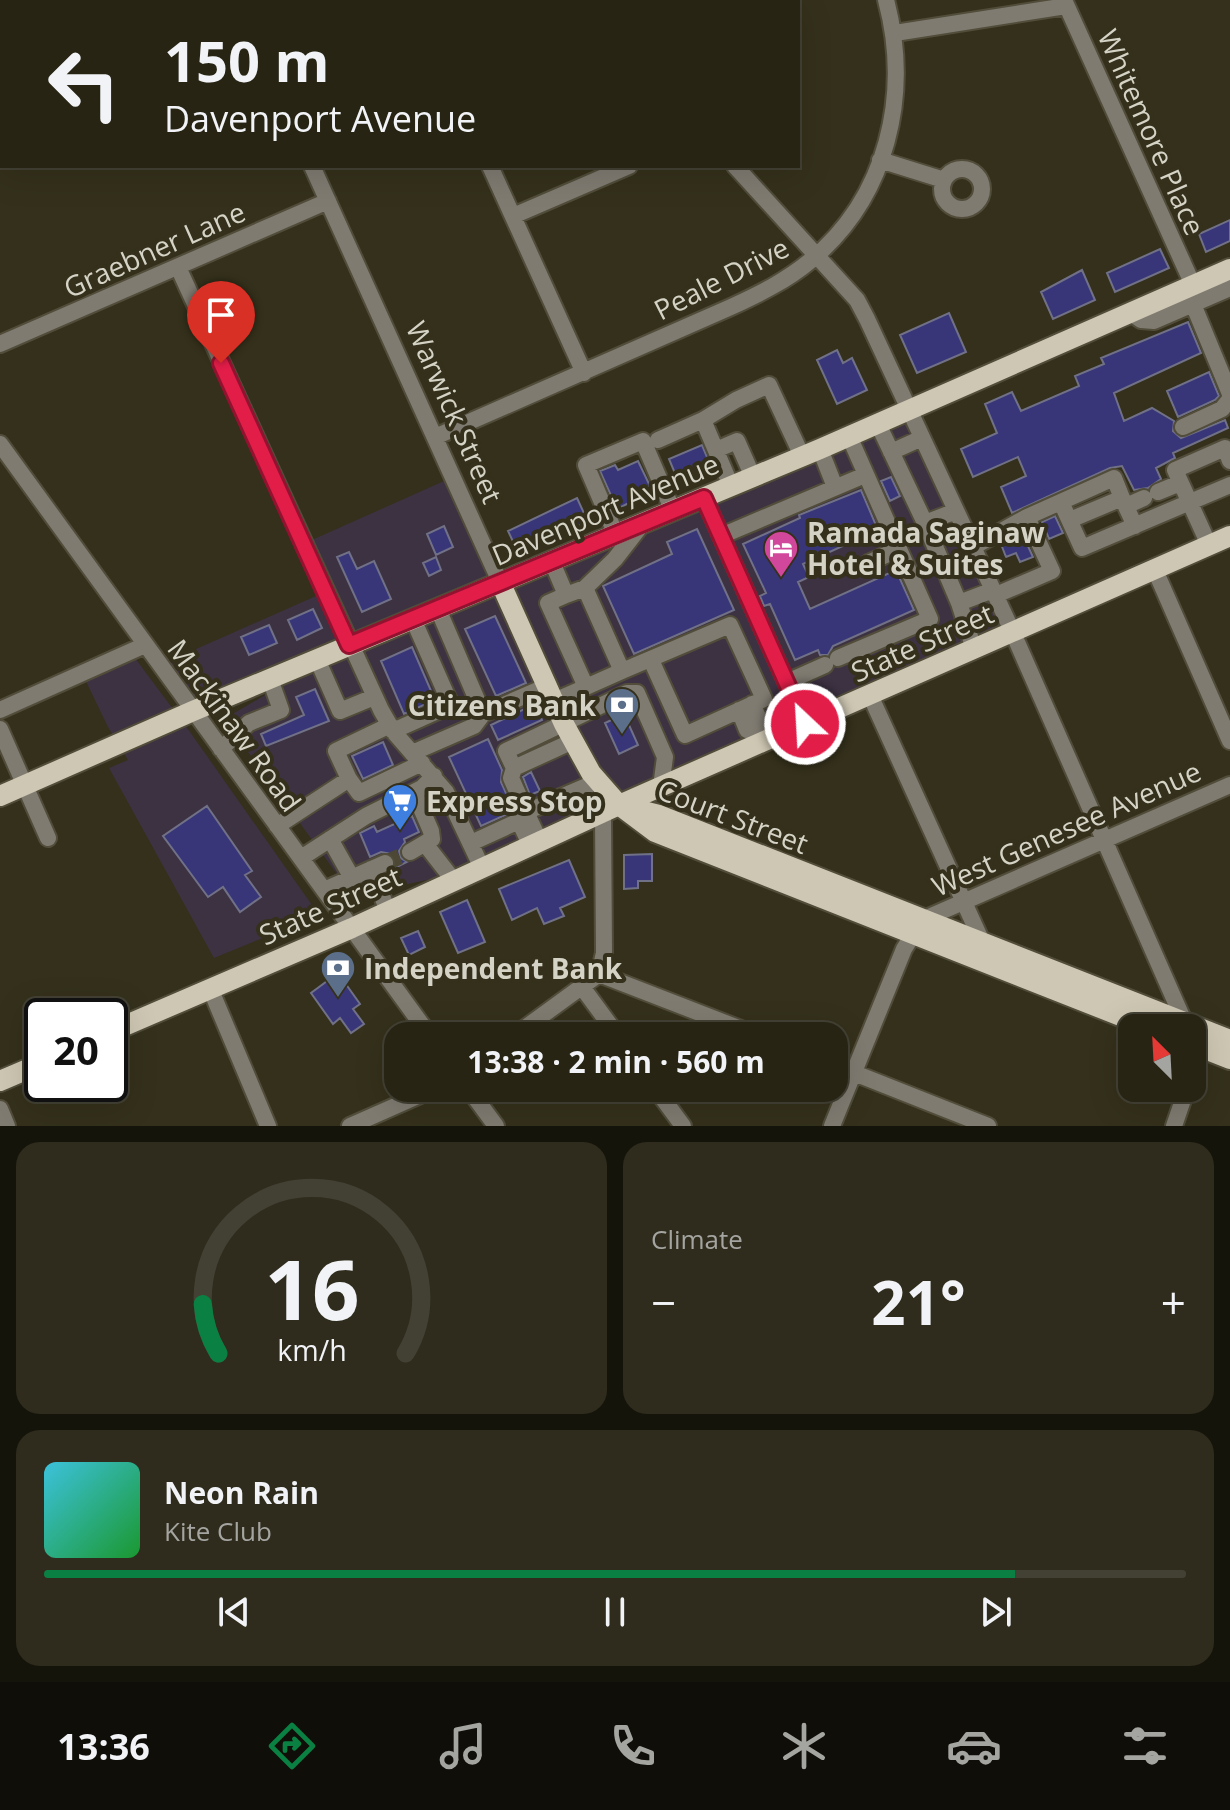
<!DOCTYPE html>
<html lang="en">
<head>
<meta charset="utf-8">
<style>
	:root { --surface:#272414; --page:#2f2c1d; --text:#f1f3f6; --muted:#a4a4a0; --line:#434134; --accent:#0b8043 }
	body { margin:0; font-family:"Open Sans",sans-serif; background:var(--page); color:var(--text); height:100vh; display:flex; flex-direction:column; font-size:30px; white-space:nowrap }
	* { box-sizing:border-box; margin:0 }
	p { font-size:26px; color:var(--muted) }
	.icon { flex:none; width:44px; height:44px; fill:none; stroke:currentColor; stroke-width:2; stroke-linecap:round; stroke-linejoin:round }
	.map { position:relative; height:1126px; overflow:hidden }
	.drawer { display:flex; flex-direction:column; gap:16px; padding:16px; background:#15140b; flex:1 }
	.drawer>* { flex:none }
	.guide { position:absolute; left:0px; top:0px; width:800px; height:168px; box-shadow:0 8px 32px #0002,0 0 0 2px var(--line); background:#272414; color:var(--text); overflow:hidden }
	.needle { width:52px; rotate:336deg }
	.buttons { position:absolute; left:1118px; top:1014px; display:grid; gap:16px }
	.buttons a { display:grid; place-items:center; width:88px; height:88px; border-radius:16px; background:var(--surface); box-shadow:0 8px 32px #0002,0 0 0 2px var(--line); font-size:40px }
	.speed { position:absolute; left:24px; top:998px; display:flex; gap:16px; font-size:40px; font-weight:700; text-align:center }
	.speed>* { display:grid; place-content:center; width:104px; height:104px; border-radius:50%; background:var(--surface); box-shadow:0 8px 32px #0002,0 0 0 2px var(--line); line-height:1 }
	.speed .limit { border:4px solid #111; border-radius:12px; background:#fff; color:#111 }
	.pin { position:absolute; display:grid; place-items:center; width:68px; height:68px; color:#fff; margin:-82px -34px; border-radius:50% 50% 50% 0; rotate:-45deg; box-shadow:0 0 8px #0007 }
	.pin .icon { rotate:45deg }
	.me { position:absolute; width:88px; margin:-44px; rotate:335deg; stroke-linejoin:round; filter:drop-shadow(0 0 6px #0008) }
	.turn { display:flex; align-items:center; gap:28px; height:168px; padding:0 32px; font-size:36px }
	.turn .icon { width:104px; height:104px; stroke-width:2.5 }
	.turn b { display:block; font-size:56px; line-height:68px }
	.big { font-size:60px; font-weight:700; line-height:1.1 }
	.drawer .tile { flex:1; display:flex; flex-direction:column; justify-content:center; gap:12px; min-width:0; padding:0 28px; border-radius:24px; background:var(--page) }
	.drawer .dial { align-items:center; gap:0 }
	.dial svg { height:208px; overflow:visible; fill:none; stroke:var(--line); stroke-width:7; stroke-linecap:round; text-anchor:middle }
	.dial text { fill:var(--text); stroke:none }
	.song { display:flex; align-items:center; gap:24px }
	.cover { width:96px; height:96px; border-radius:12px; background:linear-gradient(135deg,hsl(190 70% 55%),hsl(130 70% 35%)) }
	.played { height:8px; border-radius:4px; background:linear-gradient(90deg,var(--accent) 85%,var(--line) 85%) }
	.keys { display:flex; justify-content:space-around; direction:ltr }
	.heat { display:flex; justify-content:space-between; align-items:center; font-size:44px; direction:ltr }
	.drawer .tiles { flex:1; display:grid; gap:16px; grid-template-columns:1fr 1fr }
	.tile:last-child { grid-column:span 2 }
	.trip { position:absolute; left:384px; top:1022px; width:464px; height:80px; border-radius:24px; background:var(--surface); box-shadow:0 8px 32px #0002,0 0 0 2px var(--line); font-weight:700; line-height:80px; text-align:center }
	.dock { display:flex; height:128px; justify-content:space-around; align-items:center; background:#100e08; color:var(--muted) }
	.dock .icon { width:56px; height:56px }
	.dock .on { color:var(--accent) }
	.dock b { font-size:36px; color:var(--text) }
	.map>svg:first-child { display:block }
</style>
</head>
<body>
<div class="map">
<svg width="1230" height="1126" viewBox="0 0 1230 1126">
	<rect width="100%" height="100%" fill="#34301b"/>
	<path fill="#3d3242" d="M909 410 1013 633 482 868 353 896 224 719 342 650 193 711 160 665 325 592 303 544 453 477 501 583Z
		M135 658 190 732 319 915 214 958 109 768 128 760 108 727 82 673Z"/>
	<path fill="#383678" stroke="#707187" stroke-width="2" d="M1230 220V241L1206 252 1199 234Z
		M1160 249 1169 268 1115 292 1107 273Z
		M1082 270 1095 300 1053 319 1041 292Z
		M949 313 966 352 917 373 900 335Z
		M1188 322 1201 353 1114 393 1124 421 1152 408 1174 421 1173 431 1181 438 1225 420 1228 428 1173 453 1175 458 1156 468 1161 479 1148 488 1134 490 1122 466 1110 468 1012 513 1001 487 1026 476 1018 457 973 477 961 449 997 433 985 404 1012 392 1021 411 1079 386 1075 376 1104 364 1101 358Z
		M837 350 843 363 852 358 867 390 837 404 817 360Z
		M1209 372 1219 396 1215 400 1178 417 1167 391Z
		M702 445 712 469 679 483 669 459Z
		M638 461 650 486 631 495 633 501 617 509 600 471 615 465 618 470Z
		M891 477 900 496 890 501 881 481Z
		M861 490 878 530 803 564 809 577 798 582 810 609 896 570 914 610 833 646 828 655H820L818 650 795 660 770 604 764 606 760 596 766 593 743 544 800 518 799 515Z
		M577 498 588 522 517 550 508 531Z
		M1055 516 1063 533 1049 539 1042 522Z
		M444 526 453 547 436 555 427 534Z
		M697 529 734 610 634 654 603 586 672 554 667 542Z
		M1022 533 1033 557 1020 562 1016 553 1006 557 1001 544Z
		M349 552 357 569 374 561 391 599 362 612 337 557Z
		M436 557 441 570 429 576 423 563Z
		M313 609 322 628 297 640 288 620Z
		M495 616 526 683 496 696 465 629Z
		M269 625 277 643 249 655 241 637Z
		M412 647 435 700 404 714 381 661Z
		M315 689 329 721 266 746 261 734 304 715 296 697Z
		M535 704 542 720 498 740 491 725Z
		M624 714 638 745 619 754 605 723Z
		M488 739 502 770 501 782 514 811 481 826 449 757Z
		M383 742 393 765 363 779 352 756Z
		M531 772 540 791 530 795 523 777Z
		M207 806 252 871 245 875 261 897 240 912 223 887 208 897 163 836Z
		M412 816 419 832 404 839 405 842 399 851 401 858 407 862 395 868V859L391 854 381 852 370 857 360 833 374 826 377 832Z
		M652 854V881H638V888L624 889V855Z
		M569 860 585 897 560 908 564 916 544 924 537 908 512 920 499 889Z
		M467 900 485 942 458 953 440 912Z
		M418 931 425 947 409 955 401 938Z
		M338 973 360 1004 353 1009 364 1024 351 1033 340 1018 333 1024 311 993Z"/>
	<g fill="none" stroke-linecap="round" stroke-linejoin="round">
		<path stroke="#4c4835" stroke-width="16" stroke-dasharray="16 8" stroke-linecap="butt" d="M385 863 410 852"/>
		<defs>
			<path id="minor" d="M236 0 237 2
				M434 0 435 2
				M701 0 702 2
				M1064 0 1193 285
				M553 2 558 0
				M0 26 2 30
				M895 33 1066 6
				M880 160 944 180
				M312 166 501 584
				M490 166 584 373
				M735 166 857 300 867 319 1013 633 1187 1028
				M942 189a20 20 0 1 1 40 0a20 20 0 1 1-40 0Z
				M513 216 629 166
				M178 267 381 710 393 731 446 792 482 868
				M1193 304 1230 394
				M1131 313 1141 320 1154 321 1230 288
				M0 344 328 201
				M703 420 736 400 769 385 802 456
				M878 424 925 523 956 511
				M1183 427 1222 409 1230 399
				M435 437 731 307C759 294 786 281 810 261 888 197 911 94 886 0
				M658 440 703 420 731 486
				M0 444 430 1036
				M820 449 835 487
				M716 450 737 441 753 477
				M891 452 922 438
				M1158 492 1180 483
				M704 498 805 724
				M1061 502 1082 548 1230 485
				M1126 506 1144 498
				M1027 517 1114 478 1122 498
				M1070 520 1122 498 1135 526
				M925 523 959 603 974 649
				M616 535 586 465 643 441 673 511
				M721 536 865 475
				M1209 545 1175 470 1225 448 1230 461
				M973 547 1027 517 1052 571 996 595
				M552 562 566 595 548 603 586 687 554 701
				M868 563 899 549
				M1155 570 1230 741
				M585 588 615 559 643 523
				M566 595 585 588 622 671 586 687
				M959 603 993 590
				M438 609 483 714 547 686
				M838 658 930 619 849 436
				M317 659 340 711 374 697
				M622 671 730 625 764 699 685 735 651 660
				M787 682 825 665
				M870 695 983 944
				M752 704 761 723 757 733
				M0 710 145 645
				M739 710 747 730 757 733 761 743
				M0 729 48 838
				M393 731 451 705 413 619
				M573 741 514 768 506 751 627 693H637L665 757 661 787
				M221 749 249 723 281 710 270 679
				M412 753 474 726 483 714
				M514 768 511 778 526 812
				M349 779 359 793 422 763
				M277 826 349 779 336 751 390 725
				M330 839 352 878
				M540 842 526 812 598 781
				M471 843 519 821 528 840
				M426 845 454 881
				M410 852 432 839 431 831 414 792
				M301 858 366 816 422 788 434 776
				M371 869 388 911
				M324 890 385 863
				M599 974 759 1036
				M582 987 618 1036
				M210 988 268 1126
				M514 1036 599 974 604 953 603 813
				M1192 1041 1197 1060 1192 1074
				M834 1065 988 1126
				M468 1088 496 1126
				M655 1088 683 1126
				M0 1109 7 1126
				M350 1126 436 1088
				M832 1126 904 949 922 920 1230 785
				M1174 1126 1187 1088"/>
			<path id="major" d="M501 584 564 724 591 773 619 805 655 832 1151 1028
				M0 796 193 711 820 449 1230 269
				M627 807 659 815 1230 1040
				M110 1032 352 928 619 805 1230 536
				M1192 1044 1230 1059
				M0 1081 42 1063"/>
		</defs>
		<use href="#minor" stroke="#514d3a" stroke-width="20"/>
		<use href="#major" stroke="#514d3a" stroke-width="24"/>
		<use href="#minor" stroke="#7f7b71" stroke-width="16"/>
		<use href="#major" stroke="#cec7b3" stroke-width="20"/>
	</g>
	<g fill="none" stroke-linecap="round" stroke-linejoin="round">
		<defs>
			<path id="route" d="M221 363 349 645 704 498 805 724"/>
		</defs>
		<use href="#route" stroke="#92132f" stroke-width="20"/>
		<use href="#route" stroke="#e11d48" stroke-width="14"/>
	</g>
	<defs>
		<symbol id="hotel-pin" viewBox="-11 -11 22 30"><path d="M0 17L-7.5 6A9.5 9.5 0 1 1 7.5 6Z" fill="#d1479c" stroke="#34301b"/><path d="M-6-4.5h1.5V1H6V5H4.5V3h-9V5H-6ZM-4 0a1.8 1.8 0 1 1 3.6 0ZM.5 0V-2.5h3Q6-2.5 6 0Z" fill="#fff"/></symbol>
		<symbol id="bank-pin" viewBox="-11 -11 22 30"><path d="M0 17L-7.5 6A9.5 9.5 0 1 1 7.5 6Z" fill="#5c6f8a" stroke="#34301b"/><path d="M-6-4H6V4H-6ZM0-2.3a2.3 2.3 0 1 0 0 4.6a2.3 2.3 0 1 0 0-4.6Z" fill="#fff"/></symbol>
		<symbol id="supermarket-pin" viewBox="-11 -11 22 30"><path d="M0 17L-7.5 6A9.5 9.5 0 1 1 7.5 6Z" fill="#3f7fe0" stroke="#34301b"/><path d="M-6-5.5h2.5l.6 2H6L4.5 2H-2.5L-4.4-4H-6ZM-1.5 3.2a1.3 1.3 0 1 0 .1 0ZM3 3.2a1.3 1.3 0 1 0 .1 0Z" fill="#fff"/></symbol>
	</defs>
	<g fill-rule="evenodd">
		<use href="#hotel-pin" x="761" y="528" width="40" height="54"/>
		<use href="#bank-pin" x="602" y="685" width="40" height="54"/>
		<use href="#supermarket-pin" x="380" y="781" width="40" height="54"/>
		<use href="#bank-pin" x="318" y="948" width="40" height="54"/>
	</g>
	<g text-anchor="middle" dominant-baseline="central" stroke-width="8" stroke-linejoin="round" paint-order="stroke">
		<g font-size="28" fill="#d5d3c6" stroke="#34301b">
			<text transform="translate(1152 132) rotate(66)">Whitemore Place</text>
			<text transform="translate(154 249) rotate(-24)">Graebner Lane</text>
			<text transform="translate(721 278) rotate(-27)">Peale Drive</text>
			<text transform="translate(455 412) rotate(66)">Warwick Street</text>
			<text transform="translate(605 509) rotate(-23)">Davenport Avenue</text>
			<text transform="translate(922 642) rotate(-24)">State Street</text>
			<text transform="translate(235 725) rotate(54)">Mackinaw Road</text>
			<text transform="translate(733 816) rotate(21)">Court Street</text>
			<text transform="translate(1066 828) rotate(-24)">West Genesee Avenue</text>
			<text transform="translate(330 905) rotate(-24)">State Street</text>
		</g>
		<g font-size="28" font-weight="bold" fill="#d5d3c6" stroke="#34301b" text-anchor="start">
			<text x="807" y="532">Ramada Saginaw<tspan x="807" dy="32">Hotel &amp; Suites</tspan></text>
			<text x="596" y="705" text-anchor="end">Citizens Bank</text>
			<text x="426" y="801">Express Stop</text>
			<text x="364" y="968">Independent Bank</text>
		</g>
	</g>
</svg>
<div class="buttons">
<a><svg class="needle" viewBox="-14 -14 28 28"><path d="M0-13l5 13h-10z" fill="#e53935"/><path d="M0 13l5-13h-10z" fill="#a4a4a0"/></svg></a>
</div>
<div class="speed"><div class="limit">20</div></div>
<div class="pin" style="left:221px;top:363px;background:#d93025"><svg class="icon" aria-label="arrive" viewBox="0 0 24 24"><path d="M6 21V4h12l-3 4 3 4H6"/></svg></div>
<svg class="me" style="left:805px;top:724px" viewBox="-20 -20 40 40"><circle r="17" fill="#e11d48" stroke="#fff" stroke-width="3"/><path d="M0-11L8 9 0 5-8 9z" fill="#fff"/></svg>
<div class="trip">13:38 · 2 min · 560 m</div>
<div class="guide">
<div class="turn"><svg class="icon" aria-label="left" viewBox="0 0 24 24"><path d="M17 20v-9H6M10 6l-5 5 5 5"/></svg><div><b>150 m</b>Davenport Avenue</div></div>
</div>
</div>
<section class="drawer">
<div class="tiles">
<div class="tile dial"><svg viewBox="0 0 100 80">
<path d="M14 69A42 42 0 1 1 86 69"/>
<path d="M14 69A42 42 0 0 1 8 50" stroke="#0b8043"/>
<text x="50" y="56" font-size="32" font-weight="700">16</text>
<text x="50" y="72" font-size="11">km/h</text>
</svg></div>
<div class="tile"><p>Climate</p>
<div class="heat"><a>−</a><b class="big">21°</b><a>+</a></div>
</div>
<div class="tile">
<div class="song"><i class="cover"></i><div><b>Neon Rain</b><p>Kite Club</p></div></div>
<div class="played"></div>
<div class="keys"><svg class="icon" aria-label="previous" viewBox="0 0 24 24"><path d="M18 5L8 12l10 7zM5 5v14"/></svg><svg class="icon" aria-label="pause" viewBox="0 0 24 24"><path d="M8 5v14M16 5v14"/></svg><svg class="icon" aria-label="next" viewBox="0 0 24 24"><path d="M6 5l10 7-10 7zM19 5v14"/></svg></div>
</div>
</div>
</section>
<nav class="dock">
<b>13:36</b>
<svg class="icon on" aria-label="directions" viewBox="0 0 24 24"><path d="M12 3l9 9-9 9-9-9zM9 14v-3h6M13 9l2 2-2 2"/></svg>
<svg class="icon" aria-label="music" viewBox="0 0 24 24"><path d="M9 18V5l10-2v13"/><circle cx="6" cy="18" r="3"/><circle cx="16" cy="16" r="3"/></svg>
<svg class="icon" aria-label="phone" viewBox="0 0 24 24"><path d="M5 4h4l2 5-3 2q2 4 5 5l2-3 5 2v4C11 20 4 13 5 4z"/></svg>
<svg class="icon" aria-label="climate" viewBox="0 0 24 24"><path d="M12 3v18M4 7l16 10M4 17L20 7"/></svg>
<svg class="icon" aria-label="car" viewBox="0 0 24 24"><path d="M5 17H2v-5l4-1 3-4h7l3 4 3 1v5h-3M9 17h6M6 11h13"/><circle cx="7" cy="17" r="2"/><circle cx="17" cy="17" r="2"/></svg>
<svg class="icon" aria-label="filters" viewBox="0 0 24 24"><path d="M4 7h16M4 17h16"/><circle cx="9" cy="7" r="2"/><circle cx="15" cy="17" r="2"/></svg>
</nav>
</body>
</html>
